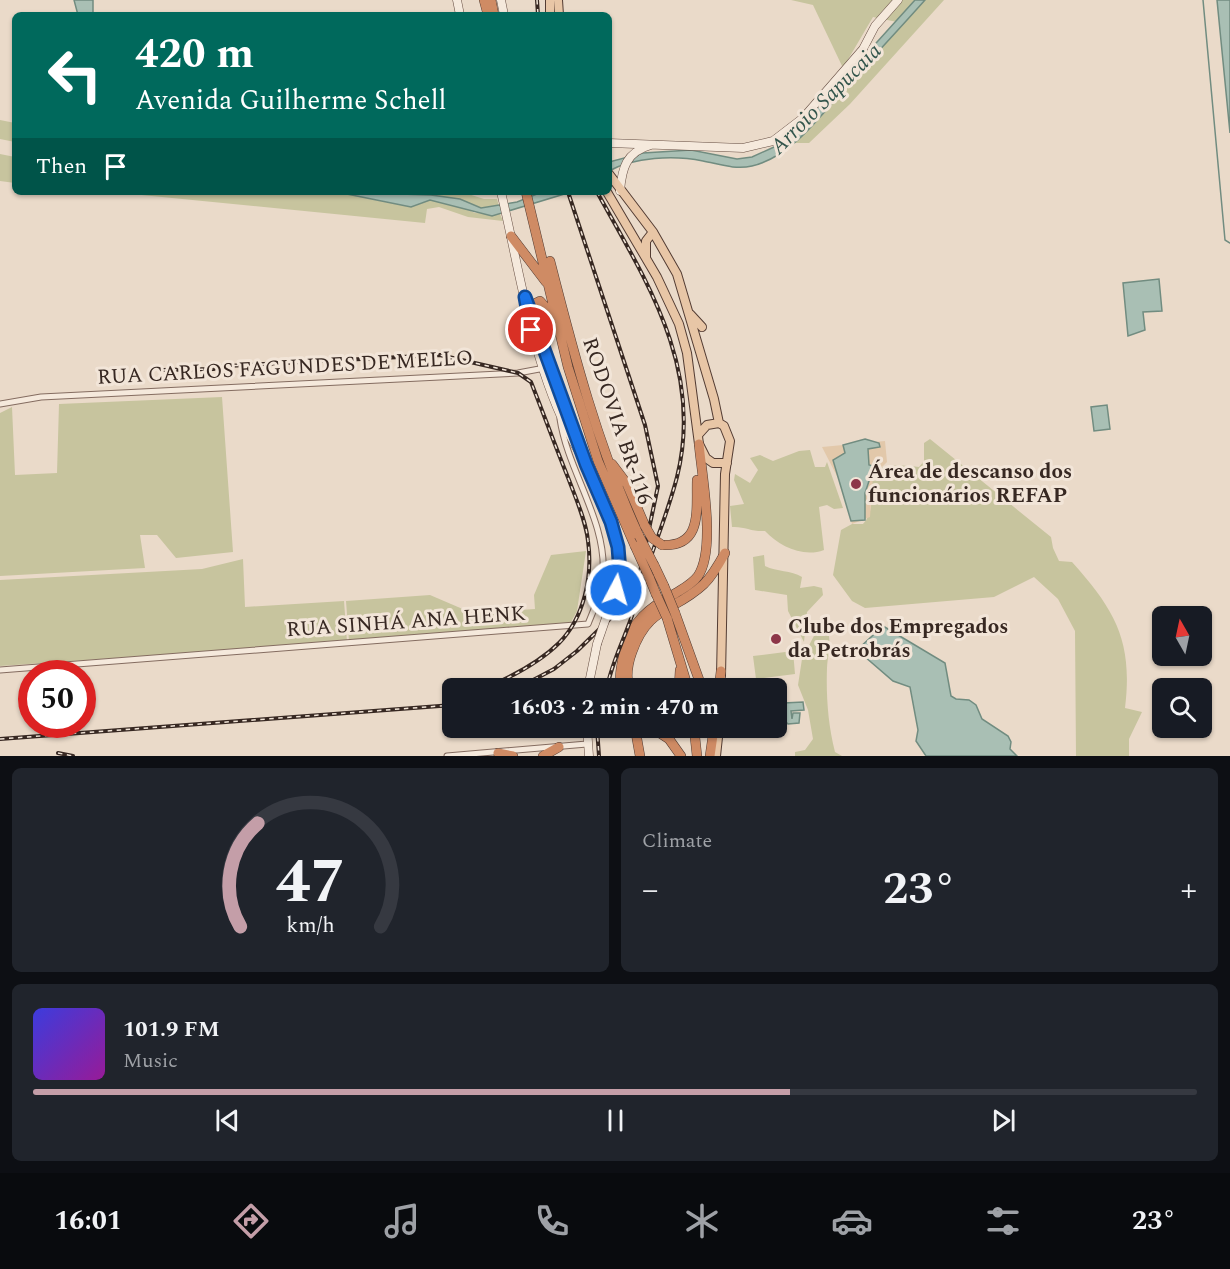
<!DOCTYPE html>
<html lang="en">
<head>
<meta charset="utf-8">
<style>
	:root { --surface:#171b24; --page:#20242c; --text:#f1f3f6; --muted:#9ea1a6; --line:#363941; --accent:#c49ea8 }
	body { margin:0; font-family:Spectral,serif; background:var(--page); color:var(--text); height:100vh; display:flex; flex-direction:column; font-size:22px; white-space:nowrap }
	* { box-sizing:border-box; margin:0 }
	p { font-size:20px; color:var(--muted) }
	.icon { flex:none; width:33px; height:33px; fill:none; stroke:currentColor; stroke-width:2; stroke-linecap:round; stroke-linejoin:round }
	.map { position:relative; height:756px; overflow:hidden }
	.side { display:flex; flex-direction:column; gap:12px; padding:12px; background:#0d0f14; flex:1 }
	.side>* { flex:none }
	.top-card { position:absolute; left:12px; top:12px; width:600px; height:183px; border-radius:9px; box-shadow:0 2px 4px #0004; background:#00695c; color:#fff; overflow:hidden }
	.needle { width:39px; rotate:351deg }
	.fabs { position:absolute; left:1152px; top:606px; display:grid; gap:12px }
	.fabs a { display:grid; place-items:center; width:60px; height:60px; border-radius:9px; background:var(--surface); box-shadow:0 2px 4px #0004; font-size:30px }
	.speed { position:absolute; left:18px; top:660px; display:flex; gap:12px; font-size:30px; font-weight:700; text-align:center }
	.speed>* { display:grid; place-content:center; width:78px; height:78px; border-radius:50%; background:var(--surface); box-shadow:0 2px 4px #0004; line-height:1 }
	.speed .limit { border:9px solid #d22; background:#fff; color:#111 }
	.pin { position:absolute; display:grid; place-items:center; width:51px; height:51px; color:#fff; margin:-26px; border:3px solid #fff; border-radius:50%; box-shadow:0 2px 6px #0007 }
	.me { position:absolute; width:66px; margin:-33px; rotate:6deg; stroke-linejoin:round; filter:drop-shadow(0 0 4px #0008) }
	.turn { display:flex; align-items:center; gap:21px; height:126px; padding:0 24px; font-size:27px }
	.turn .icon { width:78px; height:78px; stroke-width:2.5 }
	.turn b { display:block; font-size:42px; line-height:51px }
	.then { display:flex; align-items:center; height:57px; padding:0 24px; background:#0003; gap:12px; font-size:22px }
	.big { font-size:45px; font-weight:700; line-height:1.1 }
	.side .tile { flex:1; display:flex; flex-direction:column; justify-content:center; gap:9px; min-width:0; padding:0 21px; border-radius:9px; background:var(--page) }
	.side .dial { align-items:center; gap:0 }
	.dial svg { height:156px; overflow:visible; fill:none; stroke:var(--line); stroke-width:7; stroke-linecap:round; text-anchor:middle }
	.dial text { fill:var(--text); stroke:none }
	.song { display:flex; align-items:center; gap:18px }
	.cover { width:72px; height:72px; border-radius:9px; background:linear-gradient(135deg,hsl(240 70% 55%),hsl(300 70% 35%)) }
	.played { height:6px; border-radius:3px; background:linear-gradient(90deg,var(--accent) 65%,var(--line) 65%) }
	.keys { display:flex; justify-content:space-around; direction:ltr }
	.heat { display:flex; justify-content:space-between; align-items:center; font-size:33px; direction:ltr }
	.side .tiles { flex:1; display:grid; gap:12px; grid-template-columns:1fr 1fr }
	.tile:last-child { grid-column:span 2 }
	.trip { position:absolute; left:442px; top:678px; width:345px; height:60px; border-radius:9px; background:var(--surface); box-shadow:0 2px 4px #0004; font-weight:700; line-height:60px; text-align:center }
	.dock { display:flex; height:96px; justify-content:space-around; align-items:center; background:#090b0e; color:var(--muted) }
	.dock .icon { width:42px; height:42px }
	.dock .selected { color:var(--accent) }
	.dock b { font-size:27px; color:var(--text) }
	.map>svg:first-child { display:block }
</style>
</head>
<body>
<div class="map">
<svg width="1230" height="756" viewBox="0 0 1230 756">
	<rect width="100%" height="100%" fill="#eadac9"/>
	<path fill="#c7c49e" d="M791 0H915L897 22 873 17 843 68 813 5Z
		M925 0H944L850 104 809 143H794Z
		M0 120 15 123V142L0 139Z
		M0 154 15 157V183L0 181Z
		M111 192H337L411 207 430 200 460 206 475 213 500 214 503 221 468 217 439 207 427 209 425 223Z
		M389 192H462L484 199H497L499 206 481 208 459 199Z
		M222 397 233 552 176 558 157 535H140L145 568 0 576V413L12 407 15 475 57 473 59 404Z
		M930 439 1051 537 1053 548 1059 561 1072 562C1116 611 1133 642 1125 708L1142 712 1129 739V756H1076L1075 631 1058 599 1034 577 994 597 865 608 852 601 833 575 841 530 852 524H863C888 497 841 457 919 467L924 461V443Z
		M810 450 815 467H825L827 462 843 508 834 509 827 505 819 507 824 550C803 558 779 546 765 531 752 532 744 526 732 527L730 506 744 504 734 480 735 474 750 483 758 470 750 458 760 455 773 461 799 451Z
		M586 551 577 611 570 624 349 641 346 601 430 595 472 613 535 609 534 595 551 555Z
		M764 555 765 566C777 572 791 570 802 577L800 588 814 586 822 588 823 595 807 612 804 642 788 611 787 595 755 590 753 557Z
		M243 559 245 607 344 601 347 642 0 666V580L202 569Z
		M827 627C832 645 828 651 827 668 826 696 828 725 835 752L842 756H795V752L805 750 813 739 808 710 798 685 802 659 817 630Z
		M793 651 795 674 756 679 753 656Z"/>
	<path fill="#e2c8aa" d="M885 441 887 462 873 476 870 517 852 524 839 480 822 447Z"/>
	<path fill="#a9bfb4" stroke="#718c80" stroke-width="1.5" d="M74 0H93V15H78Z
		M915 0H925C901 27 876 54 851 81 824 111 794 156 752 166 735 170 719 164 703 161 674 155 634 157 609 171V162L643 153 691 150 737 159 752 157 774 147 802 125Z
		M1217 0H1230V133Z
		M337 192 431 195 460 199 481 208 517 202 542 192H571L492 216 430 200 411 207Z
		M1159 279 1162 311 1143 312 1145 330 1128 336 1123 283Z
		M1107 405 1110 429 1094 431 1091 407Z
		M865 439 879 443 880 447 868 449 869 465 874 466 865 493V520L851 521 833 460 845 453 843 445Z
		M883 626 945 663 951 696 956 699 969 700 976 705 982 719 1008 736 1011 742 1010 749 1017 756H926L916 741 918 730 910 687 893 681 857 650Z
		M803 702 804 710 791 711 792 719 793 713H800L799 723 788 724 785 721 784 703Z"/>
	<g fill="none" stroke-linecap="round" stroke-linejoin="round">
		<path stroke="#718c80" stroke-width="1.5" d="M1203 0 1225 240 1230 243"/>
		<defs>
			<path id="minor" d="M0 404 41 397 518 373 550 367
				M0 670 588 624C594 609 602 592 603 575 607 521 568 472 560 419
				M447 756 587 744"/>
			<path id="secondary" d="M457 0 460 15
				M501 0 504 15
				M609 143 743 148 773 141 803 118 863 49 875 26 898 0
				M620 191C622 168 626 152 651 145
				M501 192C522 280 533 373 579 452
				M525 297 618 547 620 572 606 618
				M588 688 597 644
				M587 728 589 756"/>
			<path id="primary" d="M550 0V15
				M558 0 559 15
				M609 174 653 232 677 274 714 399 719 423 724 426 730 441 725 474 721 676
				M607 192 657 277 679 324 687 353 699 444 706 458 713 463H727
				M646 257V241L653 232
				M690 314 702 327
				M698 435 707 425 719 423
				M716 756 719 728"/>
			<path id="motorway" d="M484 0 488 15
				M491 0 494 15
				M526 192 568 367 598 461 635 546
				M511 236 546 282
				M550 261C574 355 598 447 639 536
				M533 313 534 304 540 301 547 309 554 327
				M612 464 627 484 645 526
				M662 545C703 547 696 510 697 480
				M654 565 664 586
				M649 577 656 594
				M675 613 702 688
				M667 618 688 688
				M622 688C618 677 622 664 624 652 630 622 650 607 676 593 684 588 692 584 698 576 716 549 702 477 699 444
				M629 688C626 677 628 663 632 652 649 605 673 613 704 584 713 575 719 564 725 553
				M679 688 680 670
				M719 688 721 671
				M635 728 640 756
				M652 728 669 739 681 756
				M694 728 697 756
				M498 753 513 756
				M543 756 559 747
				M710 756 714 728"/>
		</defs>
		<use href="#minor" stroke="#846c60" stroke-width="7"/>
		<use href="#secondary" stroke="#664e43" stroke-width="9"/>
		<use href="#primary" stroke="#533c33" stroke-width="10"/>
		<use href="#motorway" stroke="#533c33" stroke-width="10"/>
		<use href="#minor" stroke="#f5e9dc" stroke-width="5"/>
		<use href="#secondary" stroke="#f5e9dc" stroke-width="8"/>
		<use href="#primary" stroke="#e8c6a6" stroke-width="8"/>
		<use href="#motorway" stroke="#cf8b64" stroke-width="9"/>
		<defs>
			<path id="rail" d="M537 0 538 15
				M597 192C647 282 704 369 677 477 669 508 657 538 647 568 641 587 636 606 629 624 621 646 611 666 607 688
				M207 367 440 355 518 373 531 382C544 415 556 448 569 480 576 499 586 521 588 541 593 576 584 618 559 643 539 663 511 677 486 688
				M163 370 214 369
				M518 688 554 669 577 651 622 607 640 572 658 486 645 425 568 192
				M597 728 599 756
				M0 739 453 705
				M58 753 73 756"/>
		</defs>
		<use href="#rail" stroke="#372822" stroke-width="4"/>
		<use href="#rail" stroke="#f2e5d8" stroke-width="1.5" stroke-dasharray="4.5" stroke-linecap="butt"/>
		<defs>
			<path id="secondary-bridge" d="M597 644 606 618"/>
			<path id="motorway-bridge" d="M645 526 652 538 662 545
				M639 536 654 565
				M635 546 649 577
				M664 586 675 613
				M656 594 667 618"/>
		</defs>
		<use href="#secondary-bridge" stroke="#664e43" stroke-width="9" stroke-linecap="butt"/>
		<use href="#motorway-bridge" stroke="#533c33" stroke-width="10" stroke-linecap="butt"/>
		<use href="#secondary-bridge" stroke="#f5e9dc" stroke-width="8"/>
		<use href="#motorway-bridge" stroke="#cf8b64" stroke-width="9"/>
	</g>
	<g fill="none" stroke-linecap="round" stroke-linejoin="round">
		<defs>
			<path id="route" d="M531 330 525 297 586 464 611 522 618 547 620 572 616 590"/>
		</defs>
		<use href="#route" stroke="#114b97" stroke-width="15"/>
		<use href="#route" stroke="#1a73e8" stroke-width="10"/>
	</g>
	<g fill="#8d3648" stroke="#f2e5d8" stroke-width="2">
		<circle cx="856" cy="484" r="6"/>
		<circle cx="776" cy="639" r="6"/>
	</g>
	<g text-anchor="middle" dominant-baseline="central" stroke-width="6" stroke-linejoin="round" paint-order="stroke">
		<g font-size="21" fill="#372822" stroke="#f2e5d8">
			<text transform="translate(285 368) rotate(-3)">RUA CARLOS FAGUNDES DE MELLO</text>
			<text transform="translate(617 421) rotate(71)">RODOVIA BR-116</text>
			<text transform="translate(406 622) rotate(-4)">RUA SINHÁ ANA HENK</text>
		</g>
		<g font-size="21" font-weight="bold" fill="#372822" stroke="#f2e5d8" text-anchor="start">
			<text x="868" y="472">Área de descanso dos<tspan x="868" dy="24">funcionários REFAP</tspan></text>
			<text x="788" y="627">Clube dos Empregados<tspan x="788" dy="24">da Petrobrás</tspan></text>
		</g>
		<g font-size="22" font-style="italic" fill="#33554c" stroke="#f2e5d8">
			<text transform="translate(826 99) rotate(-45)">Arroio Sapucaia</text>
		</g>
	</g>
</svg>
<div class="fabs">
<a><svg class="needle" viewBox="-14 -14 28 28"><path d="M0-13l5 13h-10z" fill="#e53935"/><path d="M0 13l5-13h-10z" fill="#9ea1a6"/></svg></a>
<a><svg class="icon" aria-label="search" viewBox="0 0 24 24"><circle cx="10" cy="10" r="6"/><path d="M15 15l6 6"/></svg></a>
</div>
<div class="speed"><div class="limit">50</div></div>
<div class="pin" style="left:531px;top:330px;background:#d93025"><svg class="icon" aria-label="arrive" viewBox="0 0 24 24"><path d="M6 21V4h12l-3 4 3 4H6"/></svg></div>
<svg class="me" style="left:616px;top:590px" viewBox="-20 -20 40 40"><circle r="17" fill="#1a73e8" stroke="#fff" stroke-width="3"/><path d="M0-11L8 9 0 5-8 9z" fill="#fff"/></svg>
<div class="trip">16:03 · 2 min · 470 m</div>
<div class="top-card">
<div class="turn"><svg class="icon" aria-label="left" viewBox="0 0 24 24"><path d="M17 20v-9H6M10 6l-5 5 5 5"/></svg><div><b>420 m</b>Avenida Guilherme Schell</div></div>
<div class="then">Then<svg class="icon" aria-label="arrive" viewBox="0 0 24 24"><path d="M6 21V4h12l-3 4 3 4H6"/></svg></div>
</div>
</div>
<section class="side">
<div class="tiles">
<div class="tile dial"><svg viewBox="0 0 100 80">
<path d="M14 69A42 42 0 1 1 86 69"/>
<path d="M14 69A42 42 0 0 1 23 16" stroke="#c49ea8"/>
<text x="50" y="56" font-size="32" font-weight="700">47</text>
<text x="50" y="72" font-size="11">km/h</text>
</svg></div>
<div class="tile"><p>Climate</p>
<div class="heat"><a>−</a><b class="big">23°</b><a>+</a></div>
</div>
<div class="tile">
<div class="song"><i class="cover"></i><div><b>101.9 FM</b><p>Music</p></div></div>
<div class="played"></div>
<div class="keys"><svg class="icon" aria-label="previous" viewBox="0 0 24 24"><path d="M18 5L8 12l10 7zM5 5v14"/></svg><svg class="icon" aria-label="pause" viewBox="0 0 24 24"><path d="M8 5v14M16 5v14"/></svg><svg class="icon" aria-label="next" viewBox="0 0 24 24"><path d="M6 5l10 7-10 7zM19 5v14"/></svg></div>
</div>
</div>
</section>
<nav class="dock">
<b>16:01</b>
<svg class="icon selected" aria-label="directions" viewBox="0 0 24 24"><path d="M12 3l9 9-9 9-9-9zM9 14v-3h6M13 9l2 2-2 2"/></svg>
<svg class="icon" aria-label="music" viewBox="0 0 24 24"><path d="M9 18V5l10-2v13"/><circle cx="6" cy="18" r="3"/><circle cx="16" cy="16" r="3"/></svg>
<svg class="icon" aria-label="phone" viewBox="0 0 24 24"><path d="M5 4h4l2 5-3 2q2 4 5 5l2-3 5 2v4C11 20 4 13 5 4z"/></svg>
<svg class="icon" aria-label="climate" viewBox="0 0 24 24"><path d="M12 3v18M4 7l16 10M4 17L20 7"/></svg>
<svg class="icon" aria-label="car" viewBox="0 0 24 24"><path d="M5 17H2v-5l4-1 3-4h7l3 4 3 1v5h-3M9 17h6M6 11h13"/><circle cx="7" cy="17" r="2"/><circle cx="17" cy="17" r="2"/></svg>
<svg class="icon" aria-label="filters" viewBox="0 0 24 24"><path d="M4 7h16M4 17h16"/><circle cx="9" cy="7" r="2"/><circle cx="15" cy="17" r="2"/></svg>
<b>23°</b>
</nav>
</body>
</html>
